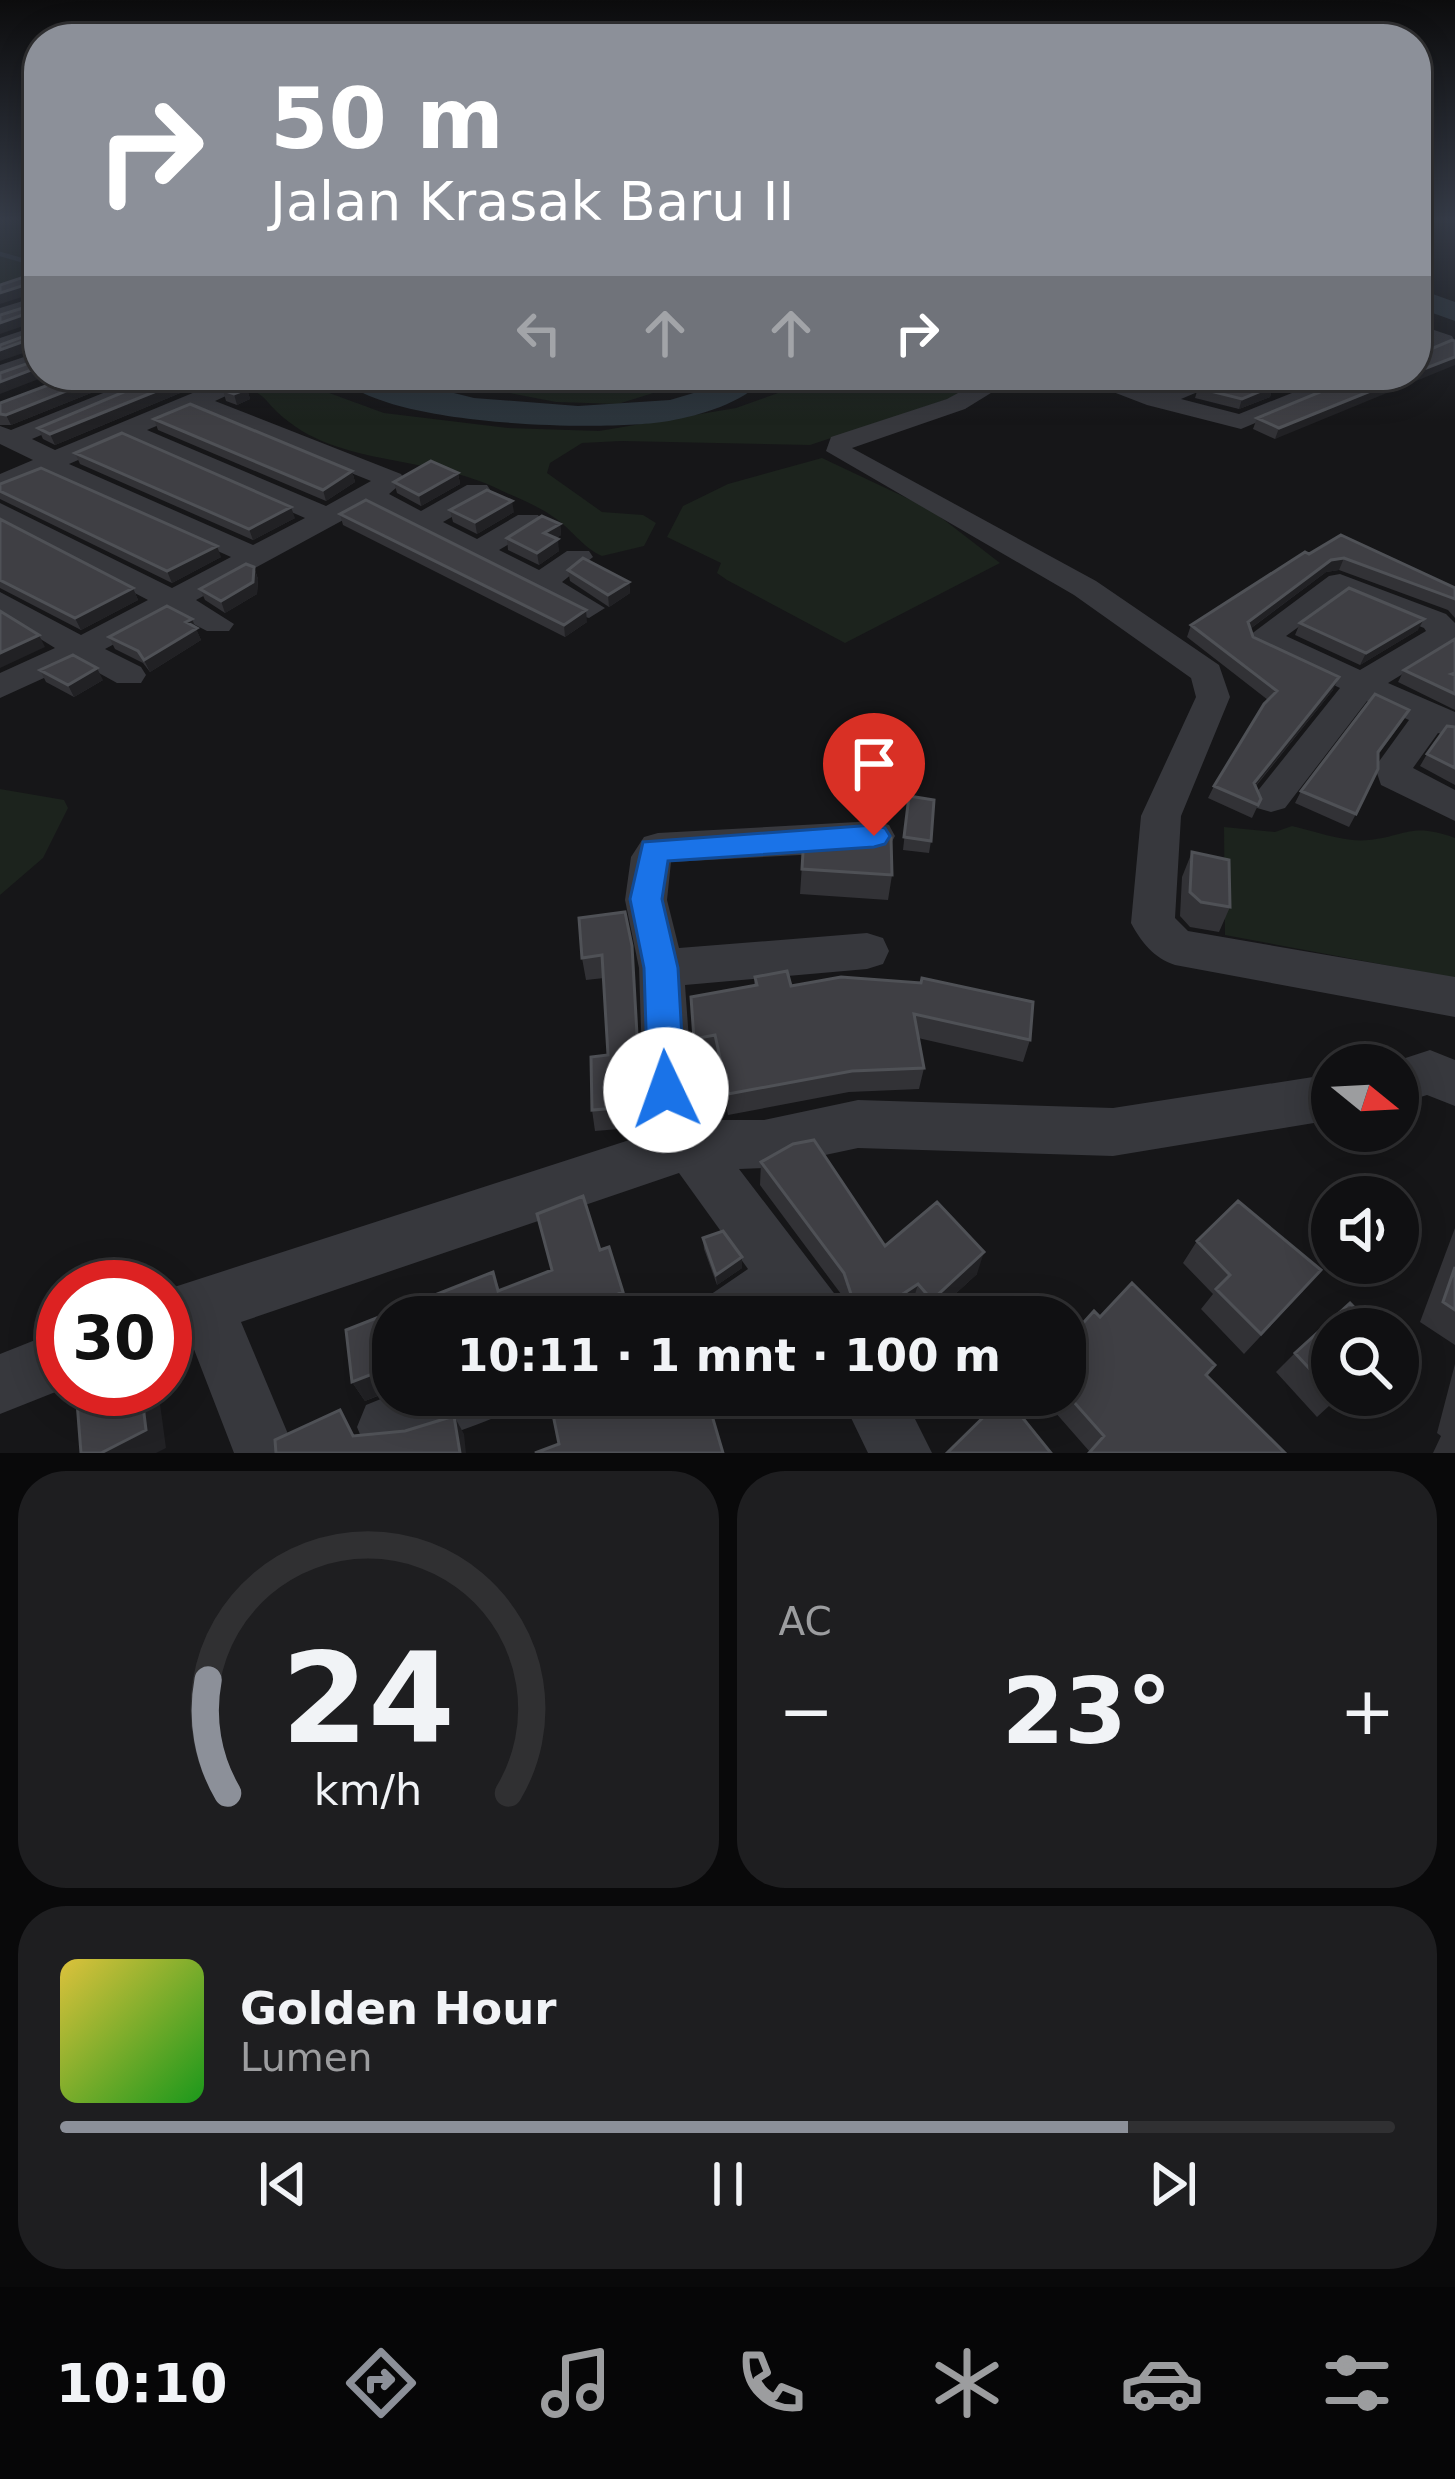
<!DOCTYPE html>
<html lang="id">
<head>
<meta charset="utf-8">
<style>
	:root { --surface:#101012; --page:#1e1e20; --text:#f1f3f6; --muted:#9c9d9f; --line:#303032; --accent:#8c9099 }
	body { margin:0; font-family:"DejaVu Sans",sans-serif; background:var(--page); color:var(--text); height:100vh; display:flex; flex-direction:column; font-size:45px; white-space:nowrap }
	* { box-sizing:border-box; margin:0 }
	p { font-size:39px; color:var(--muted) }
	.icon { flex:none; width:66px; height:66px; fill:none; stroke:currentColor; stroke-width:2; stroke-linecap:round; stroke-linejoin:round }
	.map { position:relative; height:1453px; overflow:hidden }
	.panel { display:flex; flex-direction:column; gap:18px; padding:18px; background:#09090a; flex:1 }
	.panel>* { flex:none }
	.top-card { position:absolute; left:24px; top:24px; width:1407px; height:366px; border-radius:48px; box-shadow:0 6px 30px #0003,0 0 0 3px var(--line); background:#8c9099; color:#fff; overflow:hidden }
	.needle { width:78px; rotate:108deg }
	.tools { position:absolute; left:1311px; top:1044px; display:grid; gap:24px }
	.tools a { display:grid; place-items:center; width:108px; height:108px; border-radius:50%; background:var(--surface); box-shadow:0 6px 30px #0003,0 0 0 3px var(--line); font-size:60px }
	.speed { position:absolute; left:36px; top:1260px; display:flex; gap:24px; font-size:60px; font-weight:700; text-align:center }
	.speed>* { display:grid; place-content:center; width:156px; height:156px; border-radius:50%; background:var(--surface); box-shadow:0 6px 30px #0003,0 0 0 3px var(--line); line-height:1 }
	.speed .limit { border:18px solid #d22; background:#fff; color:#111 }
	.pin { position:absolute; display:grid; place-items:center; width:102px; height:102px; color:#fff; margin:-123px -51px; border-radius:50% 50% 50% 0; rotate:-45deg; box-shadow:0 0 12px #0007 }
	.pin .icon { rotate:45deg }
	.me { position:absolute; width:132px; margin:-66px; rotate:357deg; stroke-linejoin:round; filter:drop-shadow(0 0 9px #0008) }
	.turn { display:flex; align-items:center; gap:42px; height:252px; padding:0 48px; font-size:54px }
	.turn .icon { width:156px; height:156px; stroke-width:2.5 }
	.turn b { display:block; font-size:84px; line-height:102px }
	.lanes { display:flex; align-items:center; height:114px; padding:0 48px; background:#0003; justify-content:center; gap:60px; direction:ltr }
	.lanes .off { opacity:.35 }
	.big { font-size:90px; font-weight:800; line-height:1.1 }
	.panel .card { flex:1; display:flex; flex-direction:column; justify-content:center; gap:18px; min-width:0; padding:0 42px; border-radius:48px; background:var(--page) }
	.panel .dial { align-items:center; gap:0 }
	.dial svg { height:312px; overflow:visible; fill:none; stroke:var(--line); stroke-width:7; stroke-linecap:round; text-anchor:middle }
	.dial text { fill:var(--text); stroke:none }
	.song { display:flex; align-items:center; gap:36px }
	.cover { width:144px; height:144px; border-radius:18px; background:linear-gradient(135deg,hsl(50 70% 55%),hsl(120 70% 35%)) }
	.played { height:12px; border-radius:6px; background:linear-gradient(90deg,var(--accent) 80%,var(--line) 80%) }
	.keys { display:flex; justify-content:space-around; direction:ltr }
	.heat { display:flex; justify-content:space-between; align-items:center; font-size:66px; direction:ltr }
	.panel .tiles { flex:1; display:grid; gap:18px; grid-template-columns:1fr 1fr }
	.card:last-child { grid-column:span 2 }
	.trip { position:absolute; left:372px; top:1296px; width:714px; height:120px; border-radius:48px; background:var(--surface); box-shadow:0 6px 30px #0003,0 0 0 3px var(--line); font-weight:800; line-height:120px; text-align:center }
	.tab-bar { display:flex; height:192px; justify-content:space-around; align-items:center; background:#060607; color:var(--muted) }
	.tab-bar .icon { width:84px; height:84px }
	.tab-bar .on { color:var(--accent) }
	.tab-bar b { font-size:54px; color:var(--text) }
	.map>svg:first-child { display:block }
</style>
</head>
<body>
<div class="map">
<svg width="1455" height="1453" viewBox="0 0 1455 1453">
	<rect width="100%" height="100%" fill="#161618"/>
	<path fill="#1c231d" d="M0 218H39V279L31 276 0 286Z
		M229 375H280L384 413 508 428 599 431 736 408 828 375H956L976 381 978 389 810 445 621 441 582 443 550 463 547 473 602 512 643 515 656 523 644 546 602 556C583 548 570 527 552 516 535 504 512 496 494 487 418 452 323 469 266 400 256 388 238 390 229 375Z
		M416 375H711L618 404 556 402Z
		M822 458 930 509 1000 563 845 643 727 580 717 573 721 563 667 537 683 506 728 484Z
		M0 789 64 800 68 808 43 858 0 895Z
		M1292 826C1315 831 1345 843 1369 840 1406 836 1412 822 1455 838V978L1225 935 1224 827 1275 832Z"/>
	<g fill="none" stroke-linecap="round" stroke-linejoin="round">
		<path stroke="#2c353c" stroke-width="4.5" d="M0 254 39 265"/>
		<path fill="#2c353c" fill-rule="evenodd" d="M1416 288 1455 302V321L1416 307Z
			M339 375H382L474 398 578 406 670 400 697 392 726 375H767C747 402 702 415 669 421 607 432 378 427 339 375Z"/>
		<path fill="#37383d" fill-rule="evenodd" d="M39 296V309L0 321V308Z
			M1416 324 1452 336 1455 341 1416 360V345L1425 341 1416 338Z
			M39 325V338L0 352V338Z
			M39 352V367L0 380V365Z
			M148 375H180L32 439 55 450 212 385H228V395L215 401 401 474 405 480 389 494 421 511 467 485H487L491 491 487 497 443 522 477 539 518 515H538L542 521 538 527 499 550 539 570 567 551H589L593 557 562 582 605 608 589 618 578 615 369 506 196 600 234 624 229 631H207L172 613 105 649 141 667 146 675 141 683H117L79 662 0 698V673L55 648 0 614V592L81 635 148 600 0 522V503L172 588 231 557 46 474 0 492V474L33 460 0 444V426L11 430ZM194 410 371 481 326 506 147 430ZM126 439 305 518 253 545 69 464Z
			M991 375H1020L965 409 852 448 1096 581 1219 665 1230 697 1181 816 1175 918 1188 931 1455 977V1017L1175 965C1154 958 1141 942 1131 923L1141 816 1196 697 1191 678 1074 595 826 451 831 437 947 399Z
			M1069 375H1104L1156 392 1204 375H1238L1181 399 1239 414 1337 375H1370L1241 429 1147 405Z
			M1340 574 1446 614 1455 623V642L1388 683 1455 712V738L1438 733 1413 768 1455 790V821L1381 785 1375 767 1409 720 1367 701 1285 808 1271 812 1257 808 1252 798 1340 688 1250 645 1246 638 1329 576ZM1343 595 1424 628 1426 631 1360 670 1286 636Z
			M875 821 889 825 895 836 889 847 875 851 671 862 667 900 679 948 867 933 883 938 889 951 883 964 867 969 685 985 694 1109 702 1120H764L858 1100 1113 1108 1332 1074V1120L1113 1156 858 1148 764 1168 739 1169 837 1297 846 1317H698L707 1297 748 1269 679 1173 241 1322 296 1453H234L190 1339 165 1348V1290L651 1133 644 1117 639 968 625 900 631 857 644 837 658 833Z
			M1430 1050 1455 1060V1106L1427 1095 1398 1104V1065H1384Z
			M63 1329V1389L0 1414V1354Z
			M393 1394V1395H507L498 1416C462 1431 405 1453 366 1449L357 1427 366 1405Z
			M840 1395H903L932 1453H868Z"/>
	</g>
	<path fill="#323236" d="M1419 354 1275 439 1253 429 1257 418Z
		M75 375H136L11 425H0V403Z
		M164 375H212L208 377 209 381 55 445 43 439 38 428Z
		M1121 375H1191L1161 385Z
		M1279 375H1325L1302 384Z
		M1273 386 1270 397 1239 409 1195 398 1198 388Z
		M247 389 250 399 237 405 226 401 223 390Z
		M154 419 352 471 355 482 326 501 158 430Z
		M75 453 295 518 253 540 80 464Z
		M458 473 460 484 421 506 397 493 394 482Z
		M0 484 221 557 172 583 0 499Z
		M450 510 514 512 477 534 453 522Z
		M340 514 587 622 565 637 343 525Z
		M0 519 133 588 138 600 81 630 0 588Z
		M560 524 561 535 556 538 559 551 539 565 508 550 507 538Z
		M1341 535 1455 588V618L1448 610 1339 570 1326 572 1250 629 1253 637 1333 690 1256 786 1261 799 1252 818 1208 798 1214 786 1268 700 1187 637 1191 625Z
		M254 567 258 579 257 594 225 613 205 600 200 589Z
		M568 570 629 582 630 593 609 607 570 581Z
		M1300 623 1418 630 1360 665 1295 635Z
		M195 627 201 640 150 672 143 663 115 649 109 637Z
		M1455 639V710L1398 682 1404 670Z
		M40 670 103 680 74 697 46 682Z
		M1402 722 1378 755 1356 814 1349 827 1295 803 1301 791Z
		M1455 727V785L1420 766 1427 754Z
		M909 796 931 841 929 853 903 850Z
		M804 835 892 875 888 900 800 894Z
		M1192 852 1230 907 1219 932 1190 927 1180 916 1182 877Z
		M625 912 643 1127 595 1131 592 1110 608 1055 604 978 586 980 582 958Z
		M755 977 791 986 1030 1040 1023 1062 918 1038 924 1068 919 1089 849 1092 728 1115 716 1057 695 1061 691 997 754 985Z
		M761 1162 885 1246 977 1274 930 1317H923L912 1305 894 1317H773L842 1300 841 1294 760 1185Z
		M583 1196 600 1250 609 1247 623 1292 626 1313 617 1317H393V1390L365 1401 352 1382 346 1330 493 1272 500 1291 552 1270 537 1214Z
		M1455 1228V1345L1420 1322Z
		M703 1238 742 1268 717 1285 704 1249Z
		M1197 1241 1303 1291 1244 1354 1201 1309 1213 1294 1183 1263Z
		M1100 1317 1206 1375 1090 1452 1040 1395H1065V1343Z
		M1332 1329V1395H1341L1317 1417 1276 1372 1295 1353Z
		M1455 1364V1453H1433L1441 1436 1437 1433Z"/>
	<path fill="#212124" d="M34 282 38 292 0 304V293Z
		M34 311 38 321 0 334V323Z
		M33 338 38 348 0 361V349Z
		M1455 357V365L1275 439 1279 428 1410 375H1416V372Z
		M39 367V375H49L0 394V382Z
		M106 375H136L11 425 6 415Z
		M196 375H212L208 377 209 381 55 445 50 434Z
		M1164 375H1191L1161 385Z
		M1305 375H1325L1302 384Z
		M1273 386 1270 397 1239 409 1242 399Z
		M247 389 250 399 237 405 234 394Z
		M352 471 355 482 326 501 323 490Z
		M458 473 460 484 421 506 419 495Z
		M512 501 514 512 477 534 475 522Z
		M291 507 295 518 253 540 249 529Z
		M560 524 561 535 546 545 544 533Z
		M558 539 559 551 539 565 537 553Z
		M217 546 221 557 172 583 167 571Z
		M1344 558 1339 570 1326 572 1243 634 1248 622 1331 560Z
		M254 567 258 579 257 594 225 613 221 601Z
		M629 582 630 593 609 607 608 595Z
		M133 588 138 600 81 630 75 618Z
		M586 610 587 622 565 637 564 625Z
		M192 619 201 640 150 672 144 660Z
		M1424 619 1418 630 1360 665 1366 653Z
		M39 635 45 647 0 668V653Z
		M97 668 103 680 74 697 68 685Z
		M1339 677 1333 690 1248 795 1254 783Z
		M984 1252 977 1274 930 1317H927L932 1300Z
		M742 1257V1268L717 1285 716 1275Z
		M918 1284 912 1305 894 1317H868Z
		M623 1292 626 1313 617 1317H564Z
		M380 1371 391 1390 365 1401 352 1382Z
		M141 1389H158L166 1448 156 1453H101Z
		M727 1395H759V1401L709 1420 708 1402Z
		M762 1395H795L761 1409Z
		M454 1416 464 1434 466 1453H460Z"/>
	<path fill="#3f3f44" stroke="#4f5156" stroke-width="3" d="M30 275 39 279V286L34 282 0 293V285Z
		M39 290V315L34 311 0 323V315L36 304Z
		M39 323V342L33 338 0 350V345L39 331Z
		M1416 328 1419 354 1452 340 1455 341V357L1416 372Z
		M39 346V367L0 382V373L38 360Z
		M75 375H106L6 415 0 414V403Z
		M164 375H196L50 434 38 428Z
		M1230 375H1249L1273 386 1242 399 1198 388Z
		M1361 375H1410L1279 428 1257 418Z
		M229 382 247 389 234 394 223 390Z
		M190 404 352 471 323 490 154 419Z
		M122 433 291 507 249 529 75 453Z
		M431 461 458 473 419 495 394 482Z
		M41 468 217 546 167 571 0 491V484Z
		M487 490 512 501 475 522 450 510Z
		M366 500 586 610 564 625 340 514Z
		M542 516 560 524 544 533 558 539 537 553 507 538Z
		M0 519 133 588 75 618 0 580Z
		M1341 535 1455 588V599L1344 558 1331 560 1248 622 1253 637 1339 677 1254 783 1261 799 1258 805 1214 786 1264 704 1277 691 1191 625 1305 552 1309 554Z
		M583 558 629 582 608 595 568 570Z
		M246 564 254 567 253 582 221 601 200 589Z
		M1349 588 1424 619 1366 653 1300 623Z
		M167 606 192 619 186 622 197 628 144 660 138 651 109 637Z
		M0 611 39 635 0 653Z
		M1455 639V673L1452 674 1455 675V694L1404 670Z
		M73 655 97 668 68 685 40 670Z
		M1375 694 1409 710 1378 752V769L1356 814 1301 791Z
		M1447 726 1455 727V768L1427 754Z
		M909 796 934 800 931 841 904 837Z
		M804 835 891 838 892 875 802 869Z
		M1192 852 1229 860 1230 907 1201 902 1190 892Z
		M625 912 632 946 641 1106 592 1110 591 1057 608 1055 602 955 582 958 579 918Z
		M787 971 791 986 841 977 921 983 922 978 1033 1002 1030 1040 914 1014 924 1068 852 1071 728 1094 715 1035 694 1039 691 997 757 985 755 977Z
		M814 1140 885 1246 937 1202 984 1252 932 1300 918 1284 868 1317H773L815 1301 853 1300 844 1273 761 1162 793 1144Z
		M583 1196 600 1250 609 1247 623 1292 564 1317H393V1371H380L352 1382 346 1330 493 1272 498 1291 552 1270 537 1214Z
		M1238 1201 1321 1270 1261 1334 1216 1289 1230 1275 1197 1241Z
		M723 1231 742 1257 716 1275 703 1238Z
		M1455 1267V1310L1443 1302Z
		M1132 1283 1215 1365 1206 1375 1285 1453H1089L1104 1436 1065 1392V1343L1094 1311 1100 1317Z
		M1350 1303 1375 1329H1332V1393L1295 1353Z
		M76 1389H141L146 1430 101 1453H81Z
		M549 1395H727L708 1402 723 1453H535L559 1444Z
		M1005 1396 1051 1453H947Z
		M340 1410 353 1436 405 1431 454 1416 460 1453H276L275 1440Z"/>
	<linearGradient id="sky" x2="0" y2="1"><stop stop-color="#0c0c0d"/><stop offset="0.52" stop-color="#363c48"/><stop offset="1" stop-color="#363c48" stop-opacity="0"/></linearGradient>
	<rect width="1455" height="421" fill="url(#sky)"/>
	<path fill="#1a73e8" stroke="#114b97" stroke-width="3" d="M874 825 885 828 890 836 885 844 874 847 668 861 662 899 678 968 685 1090 679 1102 666 1107 653 1102 648 1090 644 968 630 899 643 842Z"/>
</svg>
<div class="tools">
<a><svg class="needle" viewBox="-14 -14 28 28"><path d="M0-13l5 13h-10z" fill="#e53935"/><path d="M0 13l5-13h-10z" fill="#9c9d9f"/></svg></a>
<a><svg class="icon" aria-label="sound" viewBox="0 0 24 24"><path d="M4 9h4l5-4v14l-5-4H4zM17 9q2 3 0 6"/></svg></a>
<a><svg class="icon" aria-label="search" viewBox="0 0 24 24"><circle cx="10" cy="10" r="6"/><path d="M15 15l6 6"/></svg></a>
</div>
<div class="speed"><div class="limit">30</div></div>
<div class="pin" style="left:874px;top:836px;background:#d93025"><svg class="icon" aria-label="arrive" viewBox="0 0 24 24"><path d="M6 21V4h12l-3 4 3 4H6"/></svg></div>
<svg class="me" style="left:666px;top:1090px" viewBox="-20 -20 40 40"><circle r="19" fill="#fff"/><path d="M0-13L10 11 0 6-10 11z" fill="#1a73e8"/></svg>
<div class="trip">10:11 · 1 mnt · 100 m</div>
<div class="top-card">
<div class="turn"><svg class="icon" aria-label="right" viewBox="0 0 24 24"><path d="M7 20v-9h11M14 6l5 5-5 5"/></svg><div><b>50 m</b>Jalan Krasak Baru II</div></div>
<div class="lanes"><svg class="icon off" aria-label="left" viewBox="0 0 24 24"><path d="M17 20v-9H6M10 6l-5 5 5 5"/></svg><svg class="icon off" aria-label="ahead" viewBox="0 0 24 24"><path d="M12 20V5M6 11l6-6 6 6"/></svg><svg class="icon off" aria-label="ahead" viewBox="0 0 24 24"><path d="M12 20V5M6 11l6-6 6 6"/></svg><svg class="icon" aria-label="right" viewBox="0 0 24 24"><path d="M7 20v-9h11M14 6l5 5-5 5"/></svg></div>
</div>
</div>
<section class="panel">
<div class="tiles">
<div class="card dial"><svg viewBox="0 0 100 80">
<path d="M14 69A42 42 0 1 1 86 69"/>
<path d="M14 69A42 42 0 0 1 9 40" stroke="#8c9099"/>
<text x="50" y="56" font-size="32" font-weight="700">24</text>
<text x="50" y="72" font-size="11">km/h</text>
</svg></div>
<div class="card"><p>AC</p>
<div class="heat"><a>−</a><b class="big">23°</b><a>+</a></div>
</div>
<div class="card">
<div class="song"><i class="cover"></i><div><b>Golden Hour</b><p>Lumen</p></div></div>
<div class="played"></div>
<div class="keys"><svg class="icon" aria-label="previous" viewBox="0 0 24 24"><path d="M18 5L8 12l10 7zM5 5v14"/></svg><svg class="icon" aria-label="pause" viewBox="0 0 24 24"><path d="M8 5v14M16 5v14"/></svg><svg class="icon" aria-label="next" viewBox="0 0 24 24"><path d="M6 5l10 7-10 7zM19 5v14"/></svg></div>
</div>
</div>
</section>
<nav class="tab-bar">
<b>10:10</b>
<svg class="icon on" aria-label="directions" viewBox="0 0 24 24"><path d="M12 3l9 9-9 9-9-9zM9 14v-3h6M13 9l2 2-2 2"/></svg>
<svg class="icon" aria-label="music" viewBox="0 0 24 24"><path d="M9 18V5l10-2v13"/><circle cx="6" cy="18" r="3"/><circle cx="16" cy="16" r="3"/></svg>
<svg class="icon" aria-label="phone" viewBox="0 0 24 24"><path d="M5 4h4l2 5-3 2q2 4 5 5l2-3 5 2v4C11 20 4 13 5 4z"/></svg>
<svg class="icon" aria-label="climate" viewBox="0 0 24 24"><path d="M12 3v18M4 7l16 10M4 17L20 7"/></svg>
<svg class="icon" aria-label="car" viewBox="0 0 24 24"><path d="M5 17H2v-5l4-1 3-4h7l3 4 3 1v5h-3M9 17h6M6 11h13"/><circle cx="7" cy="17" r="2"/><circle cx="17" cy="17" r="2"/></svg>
<svg class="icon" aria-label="filters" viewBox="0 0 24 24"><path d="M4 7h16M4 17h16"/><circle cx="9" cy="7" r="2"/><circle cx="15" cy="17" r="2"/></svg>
</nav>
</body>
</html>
